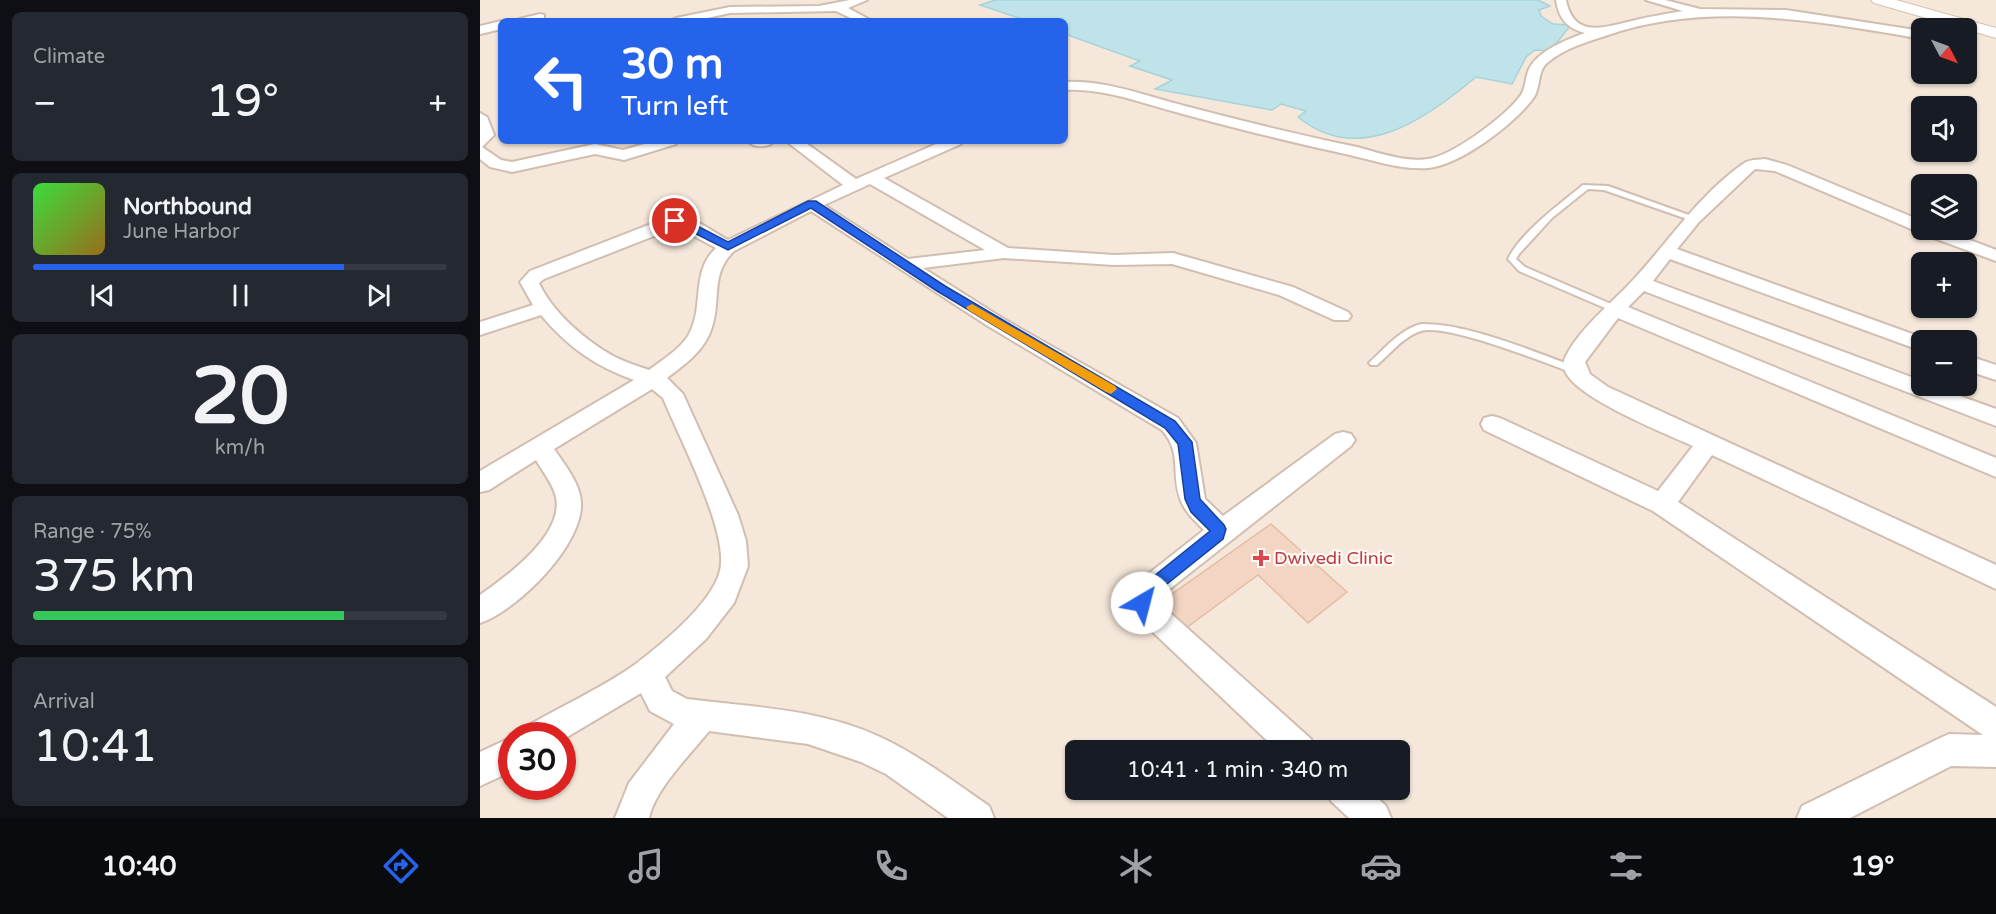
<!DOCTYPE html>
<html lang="en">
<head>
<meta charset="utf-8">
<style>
	:root { --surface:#171b24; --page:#242831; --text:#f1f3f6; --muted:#9ea1a6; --line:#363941; --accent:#2563eb }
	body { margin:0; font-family:"Varela Round",sans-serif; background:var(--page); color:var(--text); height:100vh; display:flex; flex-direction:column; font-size:22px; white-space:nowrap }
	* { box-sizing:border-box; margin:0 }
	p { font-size:20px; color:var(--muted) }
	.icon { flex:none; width:33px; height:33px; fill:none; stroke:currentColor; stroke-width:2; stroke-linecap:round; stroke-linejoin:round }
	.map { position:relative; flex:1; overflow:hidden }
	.sheet { display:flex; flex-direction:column; gap:12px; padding:12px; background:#0d0f14; width:480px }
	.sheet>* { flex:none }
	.guide { position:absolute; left:18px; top:18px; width:570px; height:126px; border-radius:9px; box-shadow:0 2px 4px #0004; background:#2563eb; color:#fff; overflow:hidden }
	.needle { width:39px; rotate:131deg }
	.fabs { position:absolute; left:1431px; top:18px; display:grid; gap:12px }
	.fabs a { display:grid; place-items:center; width:66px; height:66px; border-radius:9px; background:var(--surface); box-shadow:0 2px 4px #0004; font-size:30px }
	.speed { position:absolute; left:18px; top:722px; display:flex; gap:12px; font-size:30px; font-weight:700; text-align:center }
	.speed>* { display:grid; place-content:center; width:78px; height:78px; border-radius:50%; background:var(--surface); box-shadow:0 2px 4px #0004; line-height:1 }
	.speed .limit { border:9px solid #d22; background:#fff; color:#111 }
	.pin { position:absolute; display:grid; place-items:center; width:51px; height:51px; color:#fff; margin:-26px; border:3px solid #fff; border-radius:50%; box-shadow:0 2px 6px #0007 }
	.me { position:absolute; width:66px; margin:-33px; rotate:37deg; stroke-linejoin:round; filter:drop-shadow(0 0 4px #0008) }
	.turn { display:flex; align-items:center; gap:21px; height:126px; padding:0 24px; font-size:27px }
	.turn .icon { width:78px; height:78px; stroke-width:2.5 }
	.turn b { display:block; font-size:42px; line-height:51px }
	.big { font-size:45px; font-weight:600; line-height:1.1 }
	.sheet .tile { flex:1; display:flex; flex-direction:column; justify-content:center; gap:9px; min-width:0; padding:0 21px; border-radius:9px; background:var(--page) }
	.sheet .dial { align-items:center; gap:0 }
	.dial b { font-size:78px; line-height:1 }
	.song { display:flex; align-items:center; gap:18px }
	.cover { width:72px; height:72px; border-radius:9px; background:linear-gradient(135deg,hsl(120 70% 55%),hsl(40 70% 35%)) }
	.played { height:6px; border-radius:3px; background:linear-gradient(90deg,var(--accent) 75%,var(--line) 75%) }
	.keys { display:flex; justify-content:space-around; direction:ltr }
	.heat { display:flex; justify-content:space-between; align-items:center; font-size:33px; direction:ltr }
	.charge { height:9px; border-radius:4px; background:linear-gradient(90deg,#34c759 75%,var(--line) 0) }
	.trip { position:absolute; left:585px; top:740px; width:345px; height:60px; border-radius:9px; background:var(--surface); box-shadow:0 2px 4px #0004; font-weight:600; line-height:60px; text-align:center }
	.menu { display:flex; height:96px; justify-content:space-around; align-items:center; background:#090b0e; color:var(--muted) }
	.menu .icon { width:42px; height:42px }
	.menu .current { color:var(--accent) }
	.menu b { font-size:27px; color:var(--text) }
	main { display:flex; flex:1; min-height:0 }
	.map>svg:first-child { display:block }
</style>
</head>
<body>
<main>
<section class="sheet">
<div class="tile"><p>Climate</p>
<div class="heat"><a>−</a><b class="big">19°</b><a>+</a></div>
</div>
<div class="tile">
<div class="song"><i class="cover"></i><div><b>Northbound</b><p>June Harbor</p></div></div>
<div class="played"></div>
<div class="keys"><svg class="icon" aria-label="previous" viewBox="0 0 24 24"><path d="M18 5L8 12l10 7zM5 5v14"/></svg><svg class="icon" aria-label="pause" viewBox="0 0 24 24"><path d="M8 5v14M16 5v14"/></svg><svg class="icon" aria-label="next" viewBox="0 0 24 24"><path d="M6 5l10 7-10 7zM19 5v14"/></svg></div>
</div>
<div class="tile dial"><b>20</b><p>km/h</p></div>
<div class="tile"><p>Range · 75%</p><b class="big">375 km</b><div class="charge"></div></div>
<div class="tile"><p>Arrival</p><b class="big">10:41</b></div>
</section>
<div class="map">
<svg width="1516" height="818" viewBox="0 0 1516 818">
	<rect width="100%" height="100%" fill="#fdf6ec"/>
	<path fill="#f5e8da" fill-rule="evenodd" d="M0 0H1516V818H0ZM21 21H585V141H21ZM1442 28H1486V74H1442ZM1442 106H1486V152H1442ZM1442 184H1486V230H1442ZM1442 262H1486V308H1442ZM1442 340H1486V386H1442ZM32 735H82V786H32ZM596 750H920V789H596Z"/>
	<path fill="#bfe3e8" stroke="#a5d3da" stroke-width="1.5" d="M515 0H1058L1070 6 1059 10 1061 16 1073 24 1091 25 1070 51 1055 50 1046 57 1032 84 996 77C946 119 879 167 818 117L826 111 801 104 792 110 675 89 692 80 650 66 660 61 585 34V21H548L500 5Z"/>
	<path fill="#f3d5c3" stroke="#e6bba3" stroke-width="1.5" d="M791 524 867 592 828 623 778 575 702 631 678 604Z"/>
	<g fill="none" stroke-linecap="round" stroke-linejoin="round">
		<defs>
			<path id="lane" d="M1103 185 1128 186 1217 218 1216 220H1210L1124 190 1108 189 1072 218 1039 254 1036 259 1045 267 1138 307 1140 309 1138 311H1132L1039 271 1028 259C1041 232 1080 204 1103 185Z
				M941 324C988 323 1054 352 1099 368L1100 370 1099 372H1091C1063 362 966 323 941 331 924 336 910 354 897 365H891L889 363 891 361C906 347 920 330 941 324Z"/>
			<path id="street" d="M370 0H387L368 8 392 21H377L356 11 250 13 213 21H190L196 18 250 7 339 6Z
				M1076 0H1086C1094 41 1127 26 1156 20 1171 16 1187 14 1203 11L1166 0H1185L1220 9 1306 10 1442 31V39C1337 21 1227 0 1125 36 1104 43 1085 48 1067 63 1057 72 1061 86 1054 97 1035 124 980 165 948 168 922 170 895 161 870 155 814 143 758 129 703 114 664 104 625 88 585 90V82C626 80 666 96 705 106 762 121 819 135 877 147 900 153 929 164 953 158 978 151 1026 116 1041 95 1046 87 1045 78 1049 69 1059 50 1086 40 1105 33 1087 28 1079 19 1076 0Z
				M60 14 64 15V19L37 21 39 19Z
				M21 21V29L0 34V26Z
				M1490 22 1496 26 1492 37 1486 40V28H1483L1486 24Z
				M0 113 7 117 14 135 2 147 21 160 32 162 115 144 143 150 175 141H198L196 144 144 160 115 154 32 172 10 167 0 159Z
				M268 141H294C289 148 273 148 268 141Z
				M306 141H323L376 179 463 141H483L481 144 404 178 528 248 634 255 693 253 813 287 868 312 871 316 868 320H854L799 295 692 264 634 265 524 258 443 268 522 318 698 418 716 443 725 499 743 516 855 434 863 432 871 434 875 440 871 446 677 599 678 602 831 739 836 750H797L656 616 650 601 658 582 724 530C715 521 706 513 701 501 690 474 703 454 682 430L508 326 331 211 254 251C229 275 242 301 231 330 223 352 204 365 187 378L203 394 258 515 266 541 268 566 254 603 226 639 185 677 192 691 207 699C271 707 340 709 400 737 439 755 474 782 509 806L514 818H468L406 774 381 762 328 744 229 731C210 755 175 789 169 818H135L149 783 194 724 170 711 161 693 82 740V735H46L51 724C84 705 127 685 157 663 183 643 239 598 241 564 244 523 200 439 183 398L172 389 74 449C84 464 100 483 101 502 104 544 38 610 0 623V595C27 576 84 535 76 497 73 484 63 472 56 460L9 490 0 492V471L154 380C115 366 88 347 61 315L0 335V322L53 305 40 282 50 271 189 217C209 212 231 231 248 240L363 185ZM390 184 505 250 428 259 344 205ZM197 227 236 248C210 272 225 308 208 336 199 350 182 360 169 370 157 366 145 362 133 356 106 341 72 312 59 283L64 279Z
				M1285 159 1307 165 1442 221V230H1464L1516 250V261L1443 234 1295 171 1275 169 1219 222 1197 249 1449 340H1442V351L1190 259 1173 281 1442 381V386H1452L1516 409V426L1164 291 1148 307 1516 458V477L1138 318 1105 362 1110 374 1128 387 1516 565V589L1232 455 1198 502 1516 707V767L1471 766 1370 818H1317L1322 806 1458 739 1469 734 1503 735 1173 511 1004 430 1001 424 1004 418 1012 416 1020 418 1178 491 1213 446C1184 433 1096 398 1085 371 1082 364 1084 359 1087 354 1102 326 1133 302 1154 279 1190 240 1219 195 1263 164 1269 159 1278 160 1285 159Z
				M1486 355 1516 365V380L1486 370Z
				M32 737V771L0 786V752Z
				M846 789H888L906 806 911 818H869L851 801Z"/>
			<path id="secondary" d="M1391 0H1416L1516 28V38L1394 3Z"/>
		</defs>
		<use href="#lane" stroke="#d1beb0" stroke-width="4"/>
		<use href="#street" stroke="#d1beb0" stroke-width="4"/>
		<use href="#secondary" stroke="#d6c0b0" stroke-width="2"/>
		<use href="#lane" fill="#fff" fill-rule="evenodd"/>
		<use href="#street" fill="#fff" fill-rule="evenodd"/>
		<use href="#secondary" fill="#fff" fill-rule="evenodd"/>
	</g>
	<path fill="#2563eb" stroke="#184099" stroke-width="1.5" d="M328 201H336L465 286 695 421 712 442 720 499 744 525 746 529 743 539 677 592 672 597 668 608 662 610 656 608 654 603 658 589 730 531 711 512 705 499 698 444 685 428 457 291 331 208 248 250 190 221 195 218 206 220 248 242Z"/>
	<path fill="#f59e0b" d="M492 304 635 386 637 389 631 394 626 392 488 310 486 307Z"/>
	<path fill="#e0444e" stroke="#fffaf3" stroke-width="2" d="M778 549h6v6h6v6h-6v6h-6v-6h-6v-6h6z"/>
	<g text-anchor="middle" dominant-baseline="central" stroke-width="4.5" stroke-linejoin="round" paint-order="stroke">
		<g font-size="18" fill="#be3a42" stroke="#fffaf3" text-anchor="start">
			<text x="794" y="558">Dwivedi Clinic</text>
		</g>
	</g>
</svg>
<div class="fabs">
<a><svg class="needle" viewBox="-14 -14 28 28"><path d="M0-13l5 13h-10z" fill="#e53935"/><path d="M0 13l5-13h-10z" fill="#9ea1a6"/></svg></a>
<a><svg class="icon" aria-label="sound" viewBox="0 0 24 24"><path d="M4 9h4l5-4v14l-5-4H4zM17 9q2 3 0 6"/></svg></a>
<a><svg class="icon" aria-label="layers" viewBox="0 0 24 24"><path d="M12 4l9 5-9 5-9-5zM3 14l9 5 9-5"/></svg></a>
<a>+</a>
<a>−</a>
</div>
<div class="speed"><div class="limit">30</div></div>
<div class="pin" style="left:195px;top:221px;background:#d93025"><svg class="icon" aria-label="arrive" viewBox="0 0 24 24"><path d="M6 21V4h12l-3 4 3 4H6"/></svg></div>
<svg class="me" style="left:662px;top:603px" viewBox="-20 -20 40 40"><circle r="19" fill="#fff"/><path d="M0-13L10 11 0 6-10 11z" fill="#2563eb"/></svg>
<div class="trip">10:41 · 1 min · 340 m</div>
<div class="guide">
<div class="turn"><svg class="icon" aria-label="left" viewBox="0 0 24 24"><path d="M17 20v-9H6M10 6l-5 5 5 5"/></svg><div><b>30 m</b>Turn left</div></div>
</div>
</div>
</main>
<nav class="menu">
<b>10:40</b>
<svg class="icon current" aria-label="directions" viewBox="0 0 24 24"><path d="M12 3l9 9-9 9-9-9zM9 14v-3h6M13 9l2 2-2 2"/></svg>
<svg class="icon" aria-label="music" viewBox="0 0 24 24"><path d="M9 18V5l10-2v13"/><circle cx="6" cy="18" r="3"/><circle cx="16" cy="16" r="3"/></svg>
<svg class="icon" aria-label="phone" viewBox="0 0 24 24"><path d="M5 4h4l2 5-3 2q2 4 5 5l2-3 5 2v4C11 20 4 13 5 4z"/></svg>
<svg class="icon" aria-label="climate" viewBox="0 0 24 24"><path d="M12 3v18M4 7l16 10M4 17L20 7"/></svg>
<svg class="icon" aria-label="car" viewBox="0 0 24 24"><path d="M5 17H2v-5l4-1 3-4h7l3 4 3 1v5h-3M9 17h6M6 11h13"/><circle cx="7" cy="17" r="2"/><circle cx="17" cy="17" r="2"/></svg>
<svg class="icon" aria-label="filters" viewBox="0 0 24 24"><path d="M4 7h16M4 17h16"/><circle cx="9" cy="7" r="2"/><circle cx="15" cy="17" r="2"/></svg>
<b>19°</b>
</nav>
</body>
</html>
